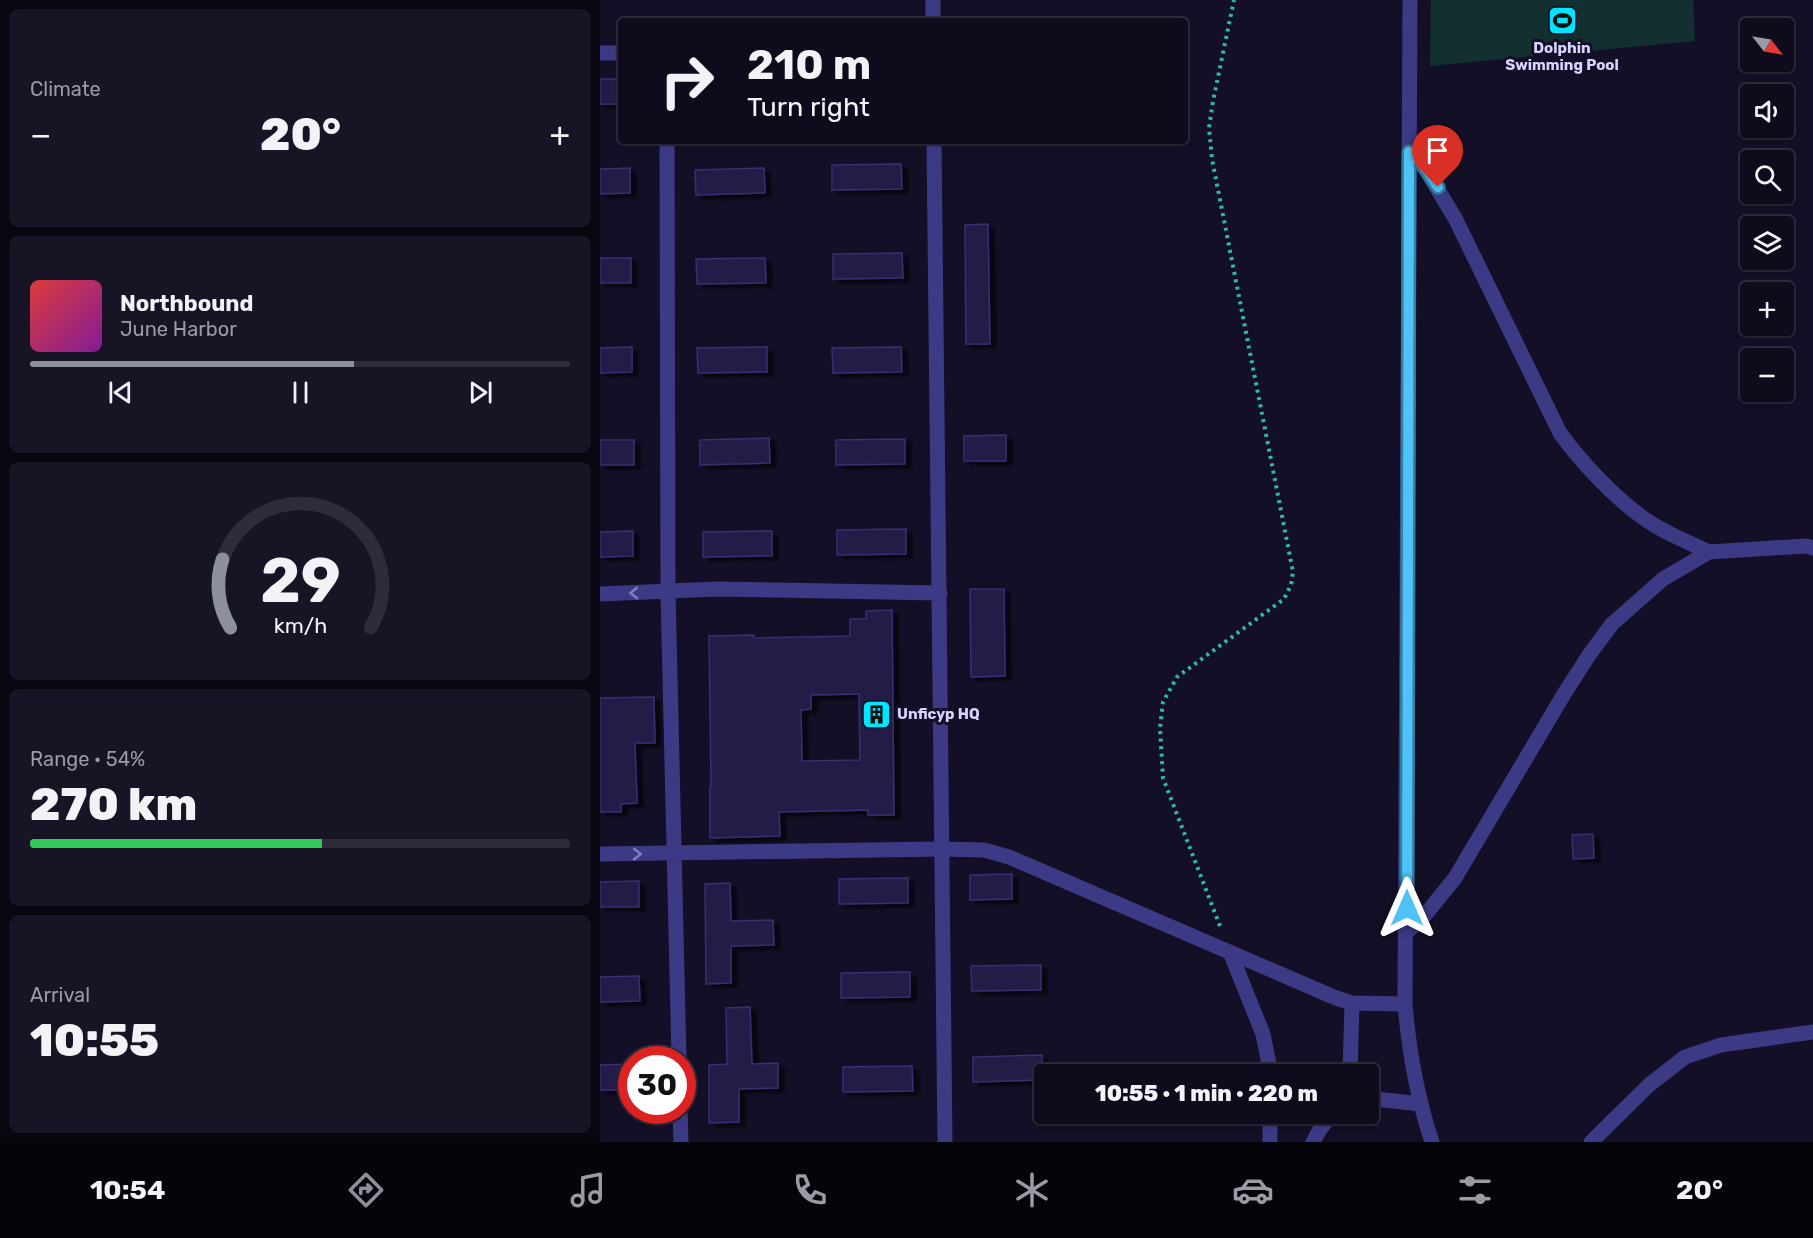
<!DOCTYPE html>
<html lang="en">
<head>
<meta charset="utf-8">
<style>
	:root { --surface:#0e0b1c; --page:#171425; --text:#f1f3f6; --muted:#9b9ba3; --line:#2e2b3b; --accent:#8c9099 }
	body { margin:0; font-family:Rubik,sans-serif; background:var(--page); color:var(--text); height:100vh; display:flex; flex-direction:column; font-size:22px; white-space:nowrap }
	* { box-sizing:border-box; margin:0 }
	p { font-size:20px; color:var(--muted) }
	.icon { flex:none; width:33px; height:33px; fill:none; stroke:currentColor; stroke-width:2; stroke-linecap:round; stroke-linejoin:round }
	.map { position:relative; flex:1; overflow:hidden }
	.side { display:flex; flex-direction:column; gap:9px; padding:9px; background:#08060f; width:600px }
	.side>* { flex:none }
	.top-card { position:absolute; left:18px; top:18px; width:570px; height:126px; border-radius:6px; box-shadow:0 2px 4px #0004,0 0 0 2px var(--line); background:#0e0b1c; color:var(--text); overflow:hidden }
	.needle { width:39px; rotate:121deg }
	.buttons { position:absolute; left:1140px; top:18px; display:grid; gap:12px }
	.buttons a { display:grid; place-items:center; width:54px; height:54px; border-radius:6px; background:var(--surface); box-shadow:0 2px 4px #0004,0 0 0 2px var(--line); font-size:30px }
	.speed { position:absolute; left:18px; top:1046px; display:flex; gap:12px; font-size:30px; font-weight:700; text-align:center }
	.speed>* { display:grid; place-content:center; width:78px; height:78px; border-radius:50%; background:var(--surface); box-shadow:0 2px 4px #0004,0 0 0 2px var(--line); line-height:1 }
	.speed .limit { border:9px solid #d22; background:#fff; color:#111 }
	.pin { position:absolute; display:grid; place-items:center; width:51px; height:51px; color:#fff; margin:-62px -26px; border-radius:50% 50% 50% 0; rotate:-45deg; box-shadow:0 0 6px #0007 }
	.pin .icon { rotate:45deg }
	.me { position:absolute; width:66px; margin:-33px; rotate:0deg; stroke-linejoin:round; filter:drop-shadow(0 0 4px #0008) }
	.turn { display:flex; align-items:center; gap:21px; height:126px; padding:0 30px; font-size:27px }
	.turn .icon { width:78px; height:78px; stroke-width:2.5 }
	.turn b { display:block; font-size:42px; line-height:51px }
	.big { font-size:45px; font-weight:800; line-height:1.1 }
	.side .widget { flex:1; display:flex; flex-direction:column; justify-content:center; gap:9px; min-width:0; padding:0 21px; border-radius:9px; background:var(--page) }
	.side .dial { align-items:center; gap:0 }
	.dial svg { height:156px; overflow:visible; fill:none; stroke:var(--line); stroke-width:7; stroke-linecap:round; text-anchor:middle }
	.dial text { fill:var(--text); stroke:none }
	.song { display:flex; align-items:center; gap:18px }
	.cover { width:72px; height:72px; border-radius:9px; background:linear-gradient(135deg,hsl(0 70% 55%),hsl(290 70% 35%)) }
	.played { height:6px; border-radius:3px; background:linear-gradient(90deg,var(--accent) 60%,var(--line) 60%) }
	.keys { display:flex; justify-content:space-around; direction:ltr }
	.heat { display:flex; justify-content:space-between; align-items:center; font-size:33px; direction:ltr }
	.charge { height:9px; border-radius:4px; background:linear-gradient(90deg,#34c759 54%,var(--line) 0) }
	.trip { position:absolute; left:434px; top:1064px; width:345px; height:60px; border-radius:6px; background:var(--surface); box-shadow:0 2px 4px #0004,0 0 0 2px var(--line); font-weight:800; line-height:60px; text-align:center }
	.tab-bar { display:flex; height:96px; justify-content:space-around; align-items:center; background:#06040b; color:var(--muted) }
	.tab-bar .icon { width:42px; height:42px }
	.tab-bar .current { color:var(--accent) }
	.tab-bar b { font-size:27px; color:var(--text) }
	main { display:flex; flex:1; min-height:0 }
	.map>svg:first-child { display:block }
</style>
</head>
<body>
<main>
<section class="side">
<div class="widget"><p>Climate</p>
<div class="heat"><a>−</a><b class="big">20°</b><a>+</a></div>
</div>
<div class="widget">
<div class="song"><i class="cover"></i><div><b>Northbound</b><p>June Harbor</p></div></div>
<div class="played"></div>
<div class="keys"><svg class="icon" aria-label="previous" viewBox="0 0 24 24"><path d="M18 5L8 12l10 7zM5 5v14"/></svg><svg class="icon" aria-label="pause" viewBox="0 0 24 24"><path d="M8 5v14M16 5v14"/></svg><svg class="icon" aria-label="next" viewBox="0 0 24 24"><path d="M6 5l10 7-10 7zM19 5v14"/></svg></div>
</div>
<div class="widget dial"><svg viewBox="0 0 100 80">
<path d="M14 69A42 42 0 1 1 86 69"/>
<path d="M14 69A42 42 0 0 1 10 34" stroke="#8c9099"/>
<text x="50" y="56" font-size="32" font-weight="700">29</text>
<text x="50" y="72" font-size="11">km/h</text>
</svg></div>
<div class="widget"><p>Range · 54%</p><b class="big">270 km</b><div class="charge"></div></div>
<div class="widget"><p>Arrival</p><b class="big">10:55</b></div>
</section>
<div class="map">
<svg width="1213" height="1142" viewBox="0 0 1213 1142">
	<defs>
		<filter id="shadow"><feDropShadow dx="6" dy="4" stdDeviation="1.5" flood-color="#0009"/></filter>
	</defs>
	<rect width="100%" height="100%" fill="#130f26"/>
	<path fill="#12302f" d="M831 0H1093L1095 41 830 66Z"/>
	<path fill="#241b47" stroke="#3b2d73" stroke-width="1.5" fill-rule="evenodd" filter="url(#shadow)" d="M0 79H21V104H0Z
		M301 164 302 189 232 190V165Z
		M30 168V193L0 194V169Z
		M164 168 165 193 96 195 95 170Z
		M388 224 390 344H366L365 225Z
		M302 253 303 278 233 279V254Z
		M0 258H31V283H0Z
		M165 258 166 283 97 284 96 259Z
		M32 347V372L0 373V348Z
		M167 347V372L98 373 97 348Z
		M301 347 302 372 233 373 232 348Z
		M406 435V461H364V436Z
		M169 438 170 463 100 465V440Z
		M305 439V464L236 465V440Z
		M0 440H34V465H0Z
		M306 529V554L237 555V530Z
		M33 531V556L0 557V532Z
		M172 531V556L103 557V532Z
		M370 589H404L405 676 371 677Z
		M292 610 294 815H268V810L179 812 180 836 110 838V786H111L109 636 154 635V638L250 636V619H266V611ZM259 694 260 760 202 761 201 710 211 709V695Z
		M54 697 55 743H35L37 803 21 804V812H0V698Z
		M993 834 994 858 973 859 972 835Z
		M412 874V899L370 900V875Z
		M308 878V903L239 904V879Z
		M39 881V907H0V882Z
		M130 883 131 921 173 920 174 945 131 946V983L106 984 105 884Z
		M441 965V990L372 991 371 966Z
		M310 972V997L241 998V973Z
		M39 976 40 1001 0 1002V977Z
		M150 1007 152 1064 178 1063V1088L139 1089V1122L109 1123V1065L127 1064 126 1008Z
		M442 1055V1080L373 1082V1057Z
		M32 1064V1090H0V1065Z
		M312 1066 313 1091 243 1092V1067Z"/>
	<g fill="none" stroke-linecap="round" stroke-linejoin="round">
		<path stroke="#2fb8b0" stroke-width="4" stroke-dasharray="3 4.5" stroke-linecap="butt" d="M620 926 563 778 560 728 563 702 577 677 684 599 691 585 693 572 612 159 609 128 613 101 634 0"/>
		<path stroke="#3d3a85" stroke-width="15" d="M333 0V21
			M810 0 805 1004C809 1052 817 1097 832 1142
			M0 53H21
			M67 141 68 592 79 1059
			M334 141 345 1142
			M809 152 826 170 855 218 960 433C981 462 1013 496 1042 517 1062 532 1086 541 1109 552
			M0 594 117 589 340 593
			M0 854 341 849 384 850 409 857 736 998 752 1003
			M807 932 825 915 855 878 964 694 989 655 1012 624 1063 579 1109 552 1206 546 1213 548
			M630 952 663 1034 671 1074
			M750 1074 752 1003 805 1004
			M768 1098 820 1104
			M80 1110 81 1142
			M670 1142V1113
			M713 1142 720 1129 733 1113
			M991 1142 1049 1085 1085 1057 1121 1045 1213 1032"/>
	</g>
	<defs><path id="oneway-chevron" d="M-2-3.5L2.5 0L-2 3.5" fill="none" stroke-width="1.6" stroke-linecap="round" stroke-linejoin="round" transform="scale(1.5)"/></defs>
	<g stroke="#837fbc">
		<use href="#oneway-chevron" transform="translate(34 593) rotate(179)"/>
		<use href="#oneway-chevron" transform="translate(37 854)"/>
	</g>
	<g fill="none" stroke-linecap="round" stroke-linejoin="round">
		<defs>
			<path id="route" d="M807 908 809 152 820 161 838 187"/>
		</defs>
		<use href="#route" stroke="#337fa1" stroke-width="15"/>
		<use href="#route" stroke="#4fc3f7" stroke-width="10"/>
	</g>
	<defs>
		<symbol id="stadium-square" viewBox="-11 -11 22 22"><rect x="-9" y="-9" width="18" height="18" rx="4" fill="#00e5ff" stroke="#130f26"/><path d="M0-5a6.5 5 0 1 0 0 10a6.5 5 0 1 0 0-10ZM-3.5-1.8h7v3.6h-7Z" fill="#111"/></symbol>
		<symbol id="building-square" viewBox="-11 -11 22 22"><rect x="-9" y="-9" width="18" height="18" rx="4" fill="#00e5ff" stroke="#130f26"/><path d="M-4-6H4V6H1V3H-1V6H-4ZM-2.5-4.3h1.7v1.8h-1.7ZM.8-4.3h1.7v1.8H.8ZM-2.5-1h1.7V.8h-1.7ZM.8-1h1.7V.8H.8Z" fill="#111"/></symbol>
	</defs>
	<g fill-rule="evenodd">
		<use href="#stadium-square" x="946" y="4" width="33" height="33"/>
		<use href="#building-square" x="260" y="698" width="33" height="33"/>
	</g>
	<g text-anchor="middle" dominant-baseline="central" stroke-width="6" stroke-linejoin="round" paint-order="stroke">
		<g font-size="15" font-weight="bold" fill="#d9d4ff" stroke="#130f26">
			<text x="962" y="48">Dolphin<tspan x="962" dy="17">Swimming Pool</tspan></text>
			<text x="297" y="714" text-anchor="start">Unficyp HQ</text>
		</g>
	</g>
</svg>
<div class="buttons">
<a><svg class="needle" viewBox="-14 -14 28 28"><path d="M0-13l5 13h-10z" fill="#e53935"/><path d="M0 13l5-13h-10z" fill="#9b9ba3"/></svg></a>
<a><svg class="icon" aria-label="sound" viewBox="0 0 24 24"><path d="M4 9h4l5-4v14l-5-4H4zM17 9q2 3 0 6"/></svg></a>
<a><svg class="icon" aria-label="search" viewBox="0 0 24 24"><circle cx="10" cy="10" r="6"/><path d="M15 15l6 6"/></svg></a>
<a><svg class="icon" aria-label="layers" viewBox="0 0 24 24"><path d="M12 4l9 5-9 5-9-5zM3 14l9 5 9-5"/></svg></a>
<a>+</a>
<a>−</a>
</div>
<div class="speed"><div class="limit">30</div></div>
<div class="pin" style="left:838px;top:187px;background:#d93025"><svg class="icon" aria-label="arrive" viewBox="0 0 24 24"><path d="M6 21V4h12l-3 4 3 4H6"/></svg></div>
<svg class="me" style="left:807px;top:908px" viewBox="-20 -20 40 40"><path d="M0-17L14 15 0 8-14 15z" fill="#4fc3f7" stroke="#fff" stroke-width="4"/></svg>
<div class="trip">10:55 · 1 min · 220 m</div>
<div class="top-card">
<div class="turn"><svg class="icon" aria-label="right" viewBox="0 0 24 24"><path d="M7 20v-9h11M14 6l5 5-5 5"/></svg><div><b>210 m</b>Turn right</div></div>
</div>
</div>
</main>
<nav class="tab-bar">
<b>10:54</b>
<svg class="icon current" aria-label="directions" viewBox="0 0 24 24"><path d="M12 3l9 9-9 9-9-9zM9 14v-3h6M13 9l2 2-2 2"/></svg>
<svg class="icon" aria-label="music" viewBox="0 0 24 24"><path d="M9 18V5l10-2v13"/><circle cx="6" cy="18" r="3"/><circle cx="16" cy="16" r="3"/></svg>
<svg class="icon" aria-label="phone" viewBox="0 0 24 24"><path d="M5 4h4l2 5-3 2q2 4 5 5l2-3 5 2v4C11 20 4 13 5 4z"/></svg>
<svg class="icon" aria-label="climate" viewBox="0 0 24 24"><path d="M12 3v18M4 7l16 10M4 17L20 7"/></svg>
<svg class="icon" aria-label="car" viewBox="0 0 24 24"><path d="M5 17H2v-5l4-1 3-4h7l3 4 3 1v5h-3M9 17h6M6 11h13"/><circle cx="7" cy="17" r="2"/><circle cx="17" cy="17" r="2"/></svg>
<svg class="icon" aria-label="filters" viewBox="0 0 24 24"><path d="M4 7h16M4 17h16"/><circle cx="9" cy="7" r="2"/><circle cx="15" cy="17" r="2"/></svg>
<b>20°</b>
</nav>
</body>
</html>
